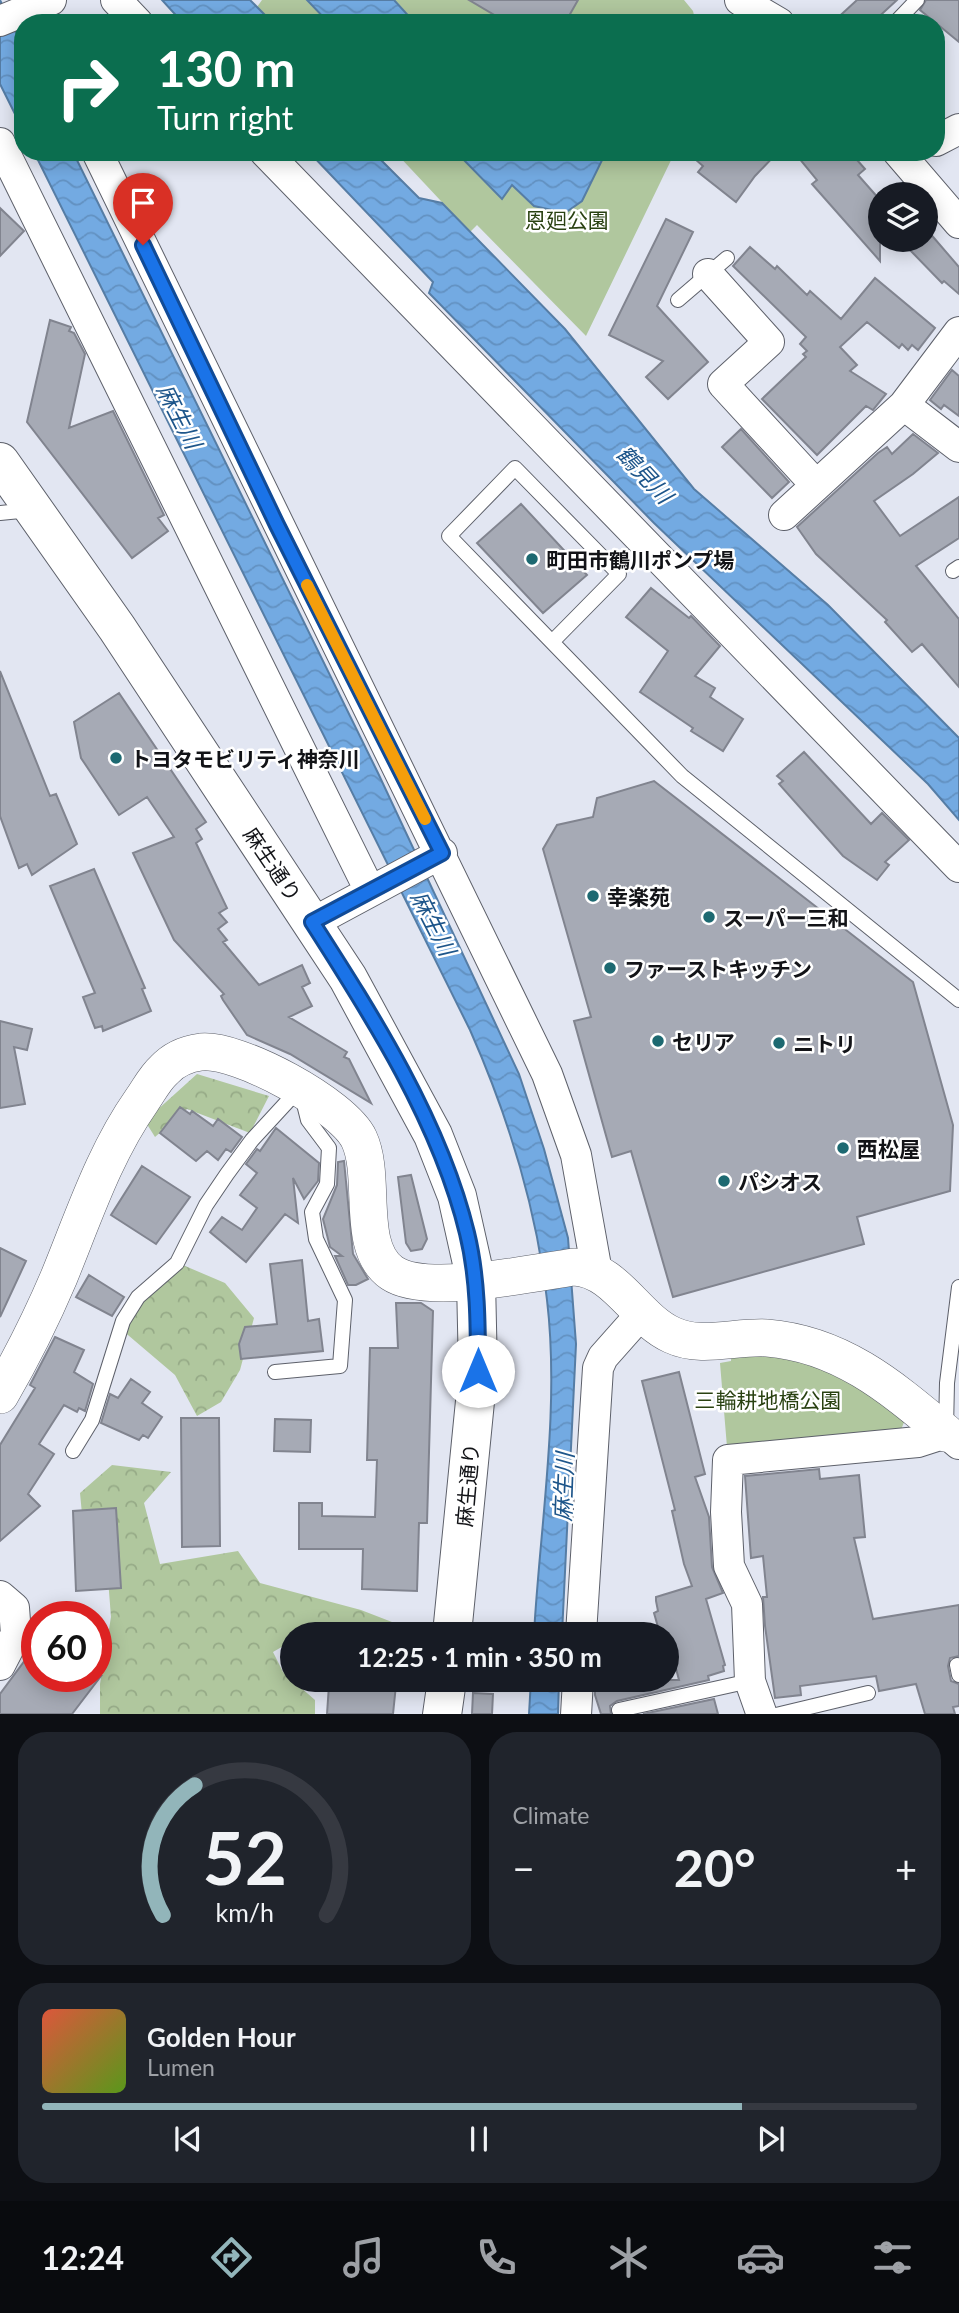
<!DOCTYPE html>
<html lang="en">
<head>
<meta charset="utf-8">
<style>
	:root { --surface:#171b24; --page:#20242c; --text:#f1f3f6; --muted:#9ea1a6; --line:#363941; --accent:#92b5ba }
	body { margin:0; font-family:Lato,"Noto Sans JP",sans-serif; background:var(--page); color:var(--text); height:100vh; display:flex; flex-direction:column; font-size:26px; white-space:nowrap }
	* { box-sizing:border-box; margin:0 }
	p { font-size:23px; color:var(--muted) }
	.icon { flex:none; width:38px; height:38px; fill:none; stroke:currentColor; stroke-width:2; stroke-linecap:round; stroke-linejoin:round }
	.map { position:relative; height:1714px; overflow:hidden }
	.side { display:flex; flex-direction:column; gap:18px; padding:18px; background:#0d0f14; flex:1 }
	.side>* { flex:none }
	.guide { position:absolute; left:14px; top:14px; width:931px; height:147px; border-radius:28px; box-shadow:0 4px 18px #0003; background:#0b6e4f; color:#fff; overflow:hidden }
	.tools { position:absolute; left:868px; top:182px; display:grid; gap:14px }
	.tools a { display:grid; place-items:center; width:70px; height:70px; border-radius:50%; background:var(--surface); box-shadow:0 4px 18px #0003; font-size:35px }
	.speed { position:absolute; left:21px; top:1601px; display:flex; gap:14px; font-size:35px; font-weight:700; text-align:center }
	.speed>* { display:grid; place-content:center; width:91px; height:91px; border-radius:50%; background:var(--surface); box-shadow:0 4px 18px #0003; line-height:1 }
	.speed .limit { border:10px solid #d22; background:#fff; color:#111 }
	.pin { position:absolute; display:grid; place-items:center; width:60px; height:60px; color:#fff; margin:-72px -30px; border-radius:50% 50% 50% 0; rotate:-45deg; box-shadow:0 0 7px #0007 }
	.pin .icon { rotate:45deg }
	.me { position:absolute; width:77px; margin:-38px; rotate:0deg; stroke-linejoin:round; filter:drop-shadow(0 0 5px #0008) }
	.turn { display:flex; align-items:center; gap:24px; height:147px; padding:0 28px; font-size:32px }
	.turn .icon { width:91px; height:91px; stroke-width:2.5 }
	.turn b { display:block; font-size:49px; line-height:60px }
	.big { font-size:52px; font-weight:700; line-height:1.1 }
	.side .card { flex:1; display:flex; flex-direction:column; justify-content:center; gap:10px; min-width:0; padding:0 24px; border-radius:28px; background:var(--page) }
	.side .dial { align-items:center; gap:0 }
	.dial svg { height:182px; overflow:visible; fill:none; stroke:var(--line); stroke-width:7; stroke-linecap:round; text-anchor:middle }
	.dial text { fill:var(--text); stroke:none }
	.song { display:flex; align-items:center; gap:21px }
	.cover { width:84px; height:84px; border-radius:10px; background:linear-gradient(135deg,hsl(10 70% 55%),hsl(90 70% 35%)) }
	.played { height:7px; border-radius:4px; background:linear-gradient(90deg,var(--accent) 80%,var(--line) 80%) }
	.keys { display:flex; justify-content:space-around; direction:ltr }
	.heat { display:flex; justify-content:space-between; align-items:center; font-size:38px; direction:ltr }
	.side .tiles { flex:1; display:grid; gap:18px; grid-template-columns:1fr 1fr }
	.card:last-child { grid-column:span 2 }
	.trip { position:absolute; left:280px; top:1622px; width:399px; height:70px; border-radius:35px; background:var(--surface); box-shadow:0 4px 18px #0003; font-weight:700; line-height:70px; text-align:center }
	.dock { display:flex; height:112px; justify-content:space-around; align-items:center; background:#090b0e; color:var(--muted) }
	.dock .icon { width:49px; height:49px }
	.dock .selected { color:var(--accent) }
	.dock b { font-size:32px; color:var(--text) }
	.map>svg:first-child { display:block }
</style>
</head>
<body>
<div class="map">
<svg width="959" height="1715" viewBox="0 0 959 1715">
	<defs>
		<pattern id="forest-crowns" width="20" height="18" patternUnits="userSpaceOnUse" patternTransform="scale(1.75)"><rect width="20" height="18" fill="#b0c79e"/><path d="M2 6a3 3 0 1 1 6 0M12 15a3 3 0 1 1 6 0" fill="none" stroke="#96aa87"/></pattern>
		<pattern id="water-waves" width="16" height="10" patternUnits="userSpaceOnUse" patternTransform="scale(1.75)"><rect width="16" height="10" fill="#73aae2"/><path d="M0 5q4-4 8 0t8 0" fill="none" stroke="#6291c1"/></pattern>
	</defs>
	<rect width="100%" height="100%" fill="#e2e6f2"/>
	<path fill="url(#forest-crowns)" d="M197 1074 269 1096 250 1133 187 1109 155 1137 145 1121Z
		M171 1260 225 1283 254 1318 240 1370 221 1402 197 1416 175 1375 115 1324Z
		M112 1465 171 1472 144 1503 160 1564 238 1551 260 1583 361 1610 423 1634H292V1641L273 1652 283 1672 315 1700V1714H100V1684L111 1617 108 1579 84 1535 80 1493Z"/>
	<path fill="#b0c79e" d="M262 0H684L693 11 696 23H273L257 7Z
		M395 152H675L586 336 477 225 470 232Z
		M753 1353 816 1364 846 1378 905 1420 900 1432 727 1447 720 1363 731 1361V1354Z"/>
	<path fill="url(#water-waves)" stroke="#567da5" stroke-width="2" d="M0 0 23 47V130L0 84Z
		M162 0H250L273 23H183Z
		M307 0H394L415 23H329Z
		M34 152H73L378 773 519 1074 544 1149 568 1238 576 1344 562 1634H534C540 1525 560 1410 547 1300 536 1207 508 1116 470 1030Z
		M309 152H373L419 198 442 203 565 329 694 489 828 605 959 738V820L928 784 654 523 429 293 433 282Z
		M456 152H606L582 201 565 213 534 206 512 185 502 199Z
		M531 1680H559L558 1714H529Z"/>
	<path fill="#a6aab5" stroke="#81848f" stroke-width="2" d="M469 0H578L565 23H508Z
		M857 0H897L872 23H832Z
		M926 0H959V42L920 10Z
		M687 152H778L755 176 736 202 698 172 703 166Z
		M794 152H850L865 169 858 175 880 200V261L812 184 817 180Z
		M0 208 24 231 0 256Z
		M666 219 693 232 657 306 708 362 668 399 646 377 663 361 609 335Z
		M928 231 959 267V294L944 281 942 283 908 248 918 240H926Z
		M750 247 775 269 777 266 807 295 810 291 841 319 875 278 935 328 918 350 912 345 908 350 902 344 899 348 867 322 840 347 857 365 850 371 886 394 873 410 866 406 817 455 762 399 806 357 803 354 807 351 800 344 806 337 733 266Z
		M50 320 71 327 69 331 74 333 85 354 69 428 113 411 164 515 158 518 168 531 132 558 27 422Z
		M952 370 959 376V416L944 405 941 409 930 400Z
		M741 429 789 482 772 498 722 447Z
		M913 434 938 453 913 474 874 501 900 536 959 497V538L916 566 959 619V687L922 644 912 652 885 622 887 620 816 554 797 527 878 453 887 447 892 454Z
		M521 504 587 575 543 613 477 543Z
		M651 588 689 618 691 616 720 646 695 676 715 688 710 697 743 719 723 751 691 731 693 728 640 692 668 651 626 617Z
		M0 671 50 796 56 794 77 844 32 875 27 864 19 868 0 816Z
		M119 693 206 822 196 829 202 839 196 843 227 908 219 913 227 922 218 929 227 940 223 942 259 985 302 965 310 983 302 987 312 1006 289 1017 347 1052 344 1057 349 1059 371 1103 290 1054 247 1035 223 1000 221 996 224 994 174 940 133 853 174 837 147 797 119 815 81 758 74 722Z
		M804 752 871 824 882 813 909 840 885 862 889 865 877 880 843 856 779 784 783 781 777 776Z
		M654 781 913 982 953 1125 950 1191 857 1217 864 1244 673 1297 631 1151 612 1157 574 1021 591 1017 543 849 557 825 593 817 597 798Z
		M94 869 145 988 142 989 151 1011 103 1031 102 1026 95 1028 83 997 95 993 50 886Z
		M0 1021 32 1029 27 1050 14 1047 25 1104 0 1108Z
		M180 1107 190 1114 192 1111 213 1126 218 1119 242 1137 231 1152 226 1149 218 1160 207 1151 196 1161 160 1133Z
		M276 1128 319 1163 318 1181 304 1199 293 1178 298 1223 285 1214 246 1262 210 1232 222 1217 242 1230 257 1208 240 1195 257 1173 246 1164 257 1149 260 1151Z
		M344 1161 353 1254 368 1279 356 1285H348L335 1256H342L330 1247 323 1219 337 1185 338 1162Z
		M142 1166 190 1197 156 1244 111 1215Z
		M411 1175 427 1239 422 1249 411 1251 406 1243 398 1177Z
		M0 1248 26 1261 0 1317Z
		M302 1260 308 1321 319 1319 323 1351 241 1359 239 1344 245 1327 277 1324 270 1264Z
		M89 1275 124 1297 112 1316 76 1297Z
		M396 1303H421L433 1311 427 1523H419L417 1591 362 1589 363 1549H299V1503H322V1516L375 1517 377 1460H367L370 1348H398Z
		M55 1337 84 1350 74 1372 93 1384 85 1411 79 1408 77 1412 64 1405 39 1444 54 1454 28 1494 40 1506 0 1541V1445L35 1388 30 1385Z
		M679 1372 705 1474 695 1477 709 1517 712 1567 723 1593 706 1599 725 1665 723 1666 724 1671 708 1676 709 1680 617 1701 610 1706 611 1714H601L595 1695V1680H679L667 1634H660L654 1613 658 1611 656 1601V1597L692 1586 684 1564 672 1511 675 1510 642 1381Z
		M131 1379 150 1392 142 1403 162 1417 148 1438 143 1435 139 1440 101 1423 110 1394 118 1398Z
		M181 1418H219L220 1546 182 1547Z
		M275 1419 311 1420 310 1452 274 1451Z
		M819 1469 820 1479 859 1475 865 1537 854 1538 873 1619 959 1605V1656L950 1658 948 1666 951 1681 959 1684V1706L953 1707 955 1714H925L916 1684 879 1691 876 1676 800 1686 801 1695 775 1698 765 1626 763 1597H767L763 1556 751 1558 745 1476Z
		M116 1508 121 1588 76 1591 73 1511Z
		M37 1644V1676H101L72 1714H0V1694Z
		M356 1683 396 1685 393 1714H327L329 1685Z
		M473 1693 493 1694 492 1714H472Z
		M714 1699 718 1714H643Z"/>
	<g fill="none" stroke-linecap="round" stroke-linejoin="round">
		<defs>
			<path id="service" d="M895 23 917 0
				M678 300 727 258
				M0 513 30 510
				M953 571 959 567
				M552 642 619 574 515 468 449 536 682 776 959 1000
				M275 1372 340 1366 345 1300 316 1239 312 1212 327 1184 329 1148 308 1120 302 1096
				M946 1428 947 1383 959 1287
				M73 1451 92 1420 123 1321 138 1297 177 1263 206 1205 227 1174 252 1140 299 1089
				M957 1665 959 1675
				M619 1710 750 1681
				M776 1715 868 1693"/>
			<path id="minor" d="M116 0 138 23
				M740 0 779 23
				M0 21 51 0
				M936 141 959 129
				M0 143 370 891
				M97 152 547 1074 576 1155 597 1272
				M265 152 959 867
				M898 152 959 223
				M708 274 769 342 723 384 816 485
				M904 405 959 447
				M784 515 904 405 959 332
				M312 923 442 853
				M0 1596 14 1608 16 1634 0 1665
				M581 1634 598 1368 603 1357 642 1313
				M576 1715 578 1680
				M762 1715 750 1681 747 1604 729 1566 726 1512 728 1460 918 1442 946 1433 959 1444"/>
			<path id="tertiary" d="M0 1395C22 1357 42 1317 59 1277 84 1216 104 1154 142 1100 149 1090 155 1078 164 1070 174 1059 186 1054 201 1052 238 1048 343 1105 359 1139 377 1177 355 1248 392 1273 426 1296 532 1273 574 1267 616 1269 636 1319 672 1335 702 1349 735 1336 767 1338 841 1344 891 1387 946 1433"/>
			<path id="primary" d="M0 462 117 628 348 978 433 1135 457 1196 476 1281 478 1371 452 1634
				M442 1715 447 1680"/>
		</defs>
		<use href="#service" stroke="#5d606a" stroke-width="16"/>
		<use href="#minor" stroke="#5d606a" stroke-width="32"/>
		<use href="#tertiary" stroke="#5d606a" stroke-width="38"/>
		<use href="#primary" stroke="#5d606a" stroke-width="40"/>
		<use href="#service" stroke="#fff" stroke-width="14"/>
		<use href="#minor" stroke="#fff" stroke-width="30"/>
		<use href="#tertiary" stroke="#fff" stroke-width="37"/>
		<use href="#primary" stroke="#fff" stroke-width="38"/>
	</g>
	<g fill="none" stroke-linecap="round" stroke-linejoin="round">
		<defs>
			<path id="route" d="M143 245 277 525 442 853 312 922C373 1017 440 1122 467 1233 478 1278 478 1325 478 1371"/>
		</defs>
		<use href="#route" stroke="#114b97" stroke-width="18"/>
		<use href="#route" stroke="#1a73e8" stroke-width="12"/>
		<path stroke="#f59e0b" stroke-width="12" d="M307 585 425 819"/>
	</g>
	<g fill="#1d6971" stroke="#fff" stroke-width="2.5">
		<circle cx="532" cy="559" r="7"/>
		<circle cx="116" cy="758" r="7"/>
		<circle cx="593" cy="896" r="7"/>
		<circle cx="709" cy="917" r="7"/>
		<circle cx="610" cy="968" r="7"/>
		<circle cx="658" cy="1041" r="7"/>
		<circle cx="779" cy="1043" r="7"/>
		<circle cx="843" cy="1148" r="7"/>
		<circle cx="724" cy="1181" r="7"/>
	</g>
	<g text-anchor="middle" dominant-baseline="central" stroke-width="5" stroke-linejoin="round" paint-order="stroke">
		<g font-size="21" fill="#294111" stroke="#fff">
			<text x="567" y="219">恩廻公園</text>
			<text x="768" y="1399">三輪耕地橋公園</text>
		</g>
		<g font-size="21" font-weight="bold" fill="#121317" stroke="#fff" text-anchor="start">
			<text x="546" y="559">町田市鶴川ポンプ場</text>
			<text x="130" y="758">トヨタモビリティ神奈川</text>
			<text x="607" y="896">幸楽苑</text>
			<text x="723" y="917">スーパー三和</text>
			<text x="624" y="968">ファーストキッチン</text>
			<text x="672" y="1041">セリア</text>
			<text x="793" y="1043">ニトリ</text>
			<text x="857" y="1148">西松屋</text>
			<text x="738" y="1181">パシオス</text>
		</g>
		<g font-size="21" fill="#121317" stroke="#fff">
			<text transform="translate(273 864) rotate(56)">麻生通り</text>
			<text transform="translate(467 1485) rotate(-85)">麻生通り</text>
		</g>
		<g font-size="23" font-style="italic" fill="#1d558a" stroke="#fff">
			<text transform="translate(180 416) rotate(63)">麻生川</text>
			<text transform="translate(645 474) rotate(47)">鶴見川</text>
			<text transform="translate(434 923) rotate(63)">麻生川</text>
			<text transform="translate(563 1487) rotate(-88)">麻生川</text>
		</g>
	</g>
</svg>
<div class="tools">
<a><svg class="icon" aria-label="layers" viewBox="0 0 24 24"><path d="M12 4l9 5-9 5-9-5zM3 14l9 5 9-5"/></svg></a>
</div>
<div class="speed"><div class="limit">60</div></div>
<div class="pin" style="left:143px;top:245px;background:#d93025"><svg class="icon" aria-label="arrive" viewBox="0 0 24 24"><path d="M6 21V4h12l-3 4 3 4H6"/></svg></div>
<svg class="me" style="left:478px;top:1371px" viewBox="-20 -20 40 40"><circle r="19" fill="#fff"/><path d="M0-13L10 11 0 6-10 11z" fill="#1a73e8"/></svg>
<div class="trip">12:25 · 1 min · 350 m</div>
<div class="guide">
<div class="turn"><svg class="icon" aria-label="right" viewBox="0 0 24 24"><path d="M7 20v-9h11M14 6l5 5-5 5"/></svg><div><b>130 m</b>Turn right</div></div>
</div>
</div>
<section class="side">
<div class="tiles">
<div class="card dial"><svg viewBox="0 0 100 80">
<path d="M14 69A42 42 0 1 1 86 69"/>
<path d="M14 69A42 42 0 0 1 28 12" stroke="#92b5ba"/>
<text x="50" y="56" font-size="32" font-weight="700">52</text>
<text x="50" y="72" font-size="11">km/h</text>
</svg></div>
<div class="card"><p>Climate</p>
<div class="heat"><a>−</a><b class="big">20°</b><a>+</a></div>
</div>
<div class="card">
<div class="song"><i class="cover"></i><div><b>Golden Hour</b><p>Lumen</p></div></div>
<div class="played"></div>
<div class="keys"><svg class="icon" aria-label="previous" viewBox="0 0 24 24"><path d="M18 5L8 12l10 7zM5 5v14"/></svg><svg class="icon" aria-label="pause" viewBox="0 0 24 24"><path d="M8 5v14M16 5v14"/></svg><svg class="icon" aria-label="next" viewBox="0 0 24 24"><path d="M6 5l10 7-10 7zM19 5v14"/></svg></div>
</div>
</div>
</section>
<nav class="dock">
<b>12:24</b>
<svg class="icon selected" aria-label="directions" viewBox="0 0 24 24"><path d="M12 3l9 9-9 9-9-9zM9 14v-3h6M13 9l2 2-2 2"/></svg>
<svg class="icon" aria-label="music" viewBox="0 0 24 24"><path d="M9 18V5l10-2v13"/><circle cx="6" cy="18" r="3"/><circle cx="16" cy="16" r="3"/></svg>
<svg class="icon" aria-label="phone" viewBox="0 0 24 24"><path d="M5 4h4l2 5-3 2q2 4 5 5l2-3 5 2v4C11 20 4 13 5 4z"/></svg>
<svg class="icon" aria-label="climate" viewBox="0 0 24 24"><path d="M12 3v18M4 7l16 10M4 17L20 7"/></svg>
<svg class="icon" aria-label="car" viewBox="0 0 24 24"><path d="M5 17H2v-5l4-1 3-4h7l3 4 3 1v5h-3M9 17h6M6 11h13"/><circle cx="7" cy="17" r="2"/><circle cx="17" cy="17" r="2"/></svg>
<svg class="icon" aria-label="filters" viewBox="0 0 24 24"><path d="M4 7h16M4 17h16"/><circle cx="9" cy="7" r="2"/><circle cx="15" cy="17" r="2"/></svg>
</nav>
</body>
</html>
